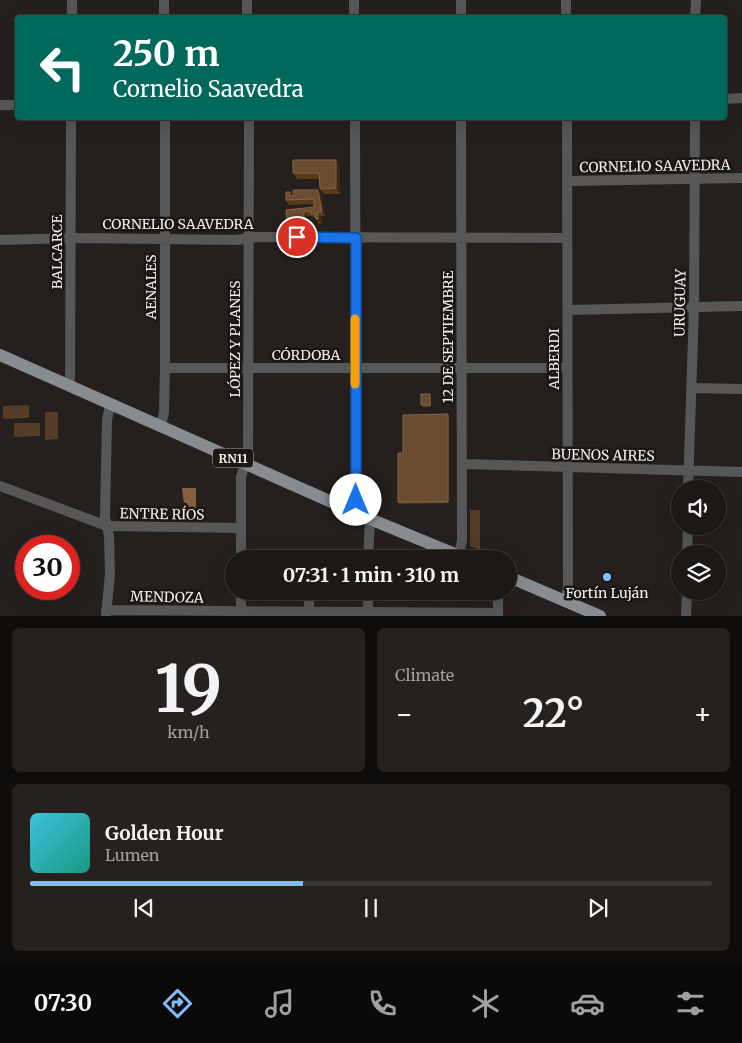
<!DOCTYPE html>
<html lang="en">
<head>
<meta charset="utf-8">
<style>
	:root { --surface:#1c1816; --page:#25211f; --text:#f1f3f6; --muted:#a0a0a1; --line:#3a3735; --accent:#86bbfb }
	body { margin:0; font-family:Merriweather,serif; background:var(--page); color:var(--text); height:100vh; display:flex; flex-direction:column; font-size:19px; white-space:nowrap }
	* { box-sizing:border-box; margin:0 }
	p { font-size:16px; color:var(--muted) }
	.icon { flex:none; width:28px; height:28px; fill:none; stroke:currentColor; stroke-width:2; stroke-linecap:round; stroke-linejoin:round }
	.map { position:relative; height:616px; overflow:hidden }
	.panel { display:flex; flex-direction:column; gap:12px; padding:12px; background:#0f0d0c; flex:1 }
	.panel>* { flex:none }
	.top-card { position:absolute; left:15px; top:15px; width:712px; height:105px; border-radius:5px; box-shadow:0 5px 20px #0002,0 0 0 1px var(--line); background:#00695c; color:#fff; overflow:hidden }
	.buttons { position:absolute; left:671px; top:480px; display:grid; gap:10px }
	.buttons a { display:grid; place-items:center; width:55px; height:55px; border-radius:50%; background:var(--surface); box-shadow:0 5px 20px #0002,0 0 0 1px var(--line); font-size:25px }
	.speed { position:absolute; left:15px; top:535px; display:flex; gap:10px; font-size:25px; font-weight:700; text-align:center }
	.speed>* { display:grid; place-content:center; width:65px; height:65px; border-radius:50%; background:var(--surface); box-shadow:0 5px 20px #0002,0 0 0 1px var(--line); line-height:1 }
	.speed .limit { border:8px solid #d22; background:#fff; color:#111 }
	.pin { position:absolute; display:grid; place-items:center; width:42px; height:42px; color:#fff; margin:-21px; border:2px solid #fff; border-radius:50%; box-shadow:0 1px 5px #0007 }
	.me { position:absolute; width:55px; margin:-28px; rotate:0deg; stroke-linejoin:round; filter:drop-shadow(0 0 4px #0008) }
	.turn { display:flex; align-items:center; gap:18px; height:105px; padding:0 15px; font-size:22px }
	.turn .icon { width:65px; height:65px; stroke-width:2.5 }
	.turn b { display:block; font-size:35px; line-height:42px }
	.big { font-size:38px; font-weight:700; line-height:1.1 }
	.panel .tile { flex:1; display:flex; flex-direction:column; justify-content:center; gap:8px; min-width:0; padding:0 18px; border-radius:8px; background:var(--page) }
	.panel .dial { align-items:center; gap:0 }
	.dial b { font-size:65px; line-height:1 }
	.song { display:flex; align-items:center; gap:15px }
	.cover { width:60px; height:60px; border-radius:8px; background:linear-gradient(135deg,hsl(190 70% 55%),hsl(170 70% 35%)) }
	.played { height:5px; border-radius:2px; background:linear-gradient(90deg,var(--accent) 40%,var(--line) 40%) }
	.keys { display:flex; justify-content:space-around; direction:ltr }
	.heat { display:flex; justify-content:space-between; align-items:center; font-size:28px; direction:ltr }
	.panel .tiles { flex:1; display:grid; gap:12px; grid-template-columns:1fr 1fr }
	.tile:last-child { grid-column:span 2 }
	.trip { position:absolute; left:225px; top:550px; width:292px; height:50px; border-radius:25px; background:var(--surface); box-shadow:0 5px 20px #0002,0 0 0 1px var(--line); font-weight:700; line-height:50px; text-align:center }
	.menu { display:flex; height:80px; justify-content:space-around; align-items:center; background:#0b0a09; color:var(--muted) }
	.menu .icon { width:35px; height:35px }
	.menu .selected { color:var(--accent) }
	.menu b { font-size:22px; color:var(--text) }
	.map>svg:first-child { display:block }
</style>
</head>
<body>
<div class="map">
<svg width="742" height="616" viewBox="0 0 742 616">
	<rect width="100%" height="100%" fill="#25201d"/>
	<path fill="#543c27" d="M29 405V418L3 419V406Z
		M45 412H58V439L45 440Z
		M14 423H40V436L14 437Z
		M470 510H480V550L470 546Z"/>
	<path fill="#865f3e" d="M182 488H196V513H185Z"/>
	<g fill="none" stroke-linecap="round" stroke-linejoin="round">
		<path stroke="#555759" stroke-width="10" d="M164 0V18
			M247 0V18
			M354 0V18
			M72 18V0
			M461 18V0
			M566 18V0
			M695 18 696 0
			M725 99 742 98
			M0 105H18
			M568 181 742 178
			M0 240 77 238 237 240 257 237 567 238
			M568 310 742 306
			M165 368H567
			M70 386 71 118
			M691 388 742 389
			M161 426 164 412 165 368V118
			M463 464 742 472
			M0 486 107 526 241 528
			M688 489 694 307 695 118
			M352 511 356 500 355 118
			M687 554 688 526
			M459 555 462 540 461 118
			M241 559V477L248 453 249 118
			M309 559V554
			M368 559 370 519
			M565 600 568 588 567 118
			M106 610 498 613
			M309 612V591
			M106 615 110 574 109 536 105 517 107 420 110 405
			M241 616V591
			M368 616V591
			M498 616V591
			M686 616 687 591"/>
		<path stroke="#888c90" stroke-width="12" d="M0 355 370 519 467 559
			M509 577 600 616"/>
	</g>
	<path fill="#593a19" d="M336 160 340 166V194H324L320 189V179H297L293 173Z
		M321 194 325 216H321L322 224H319L316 219 315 218H314L312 216H307V225H290L287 221 286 210 314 207V204L289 205 286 200 292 196Z
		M431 396V407H423L421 405Z
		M448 414 449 416V503L399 504 398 502 403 453Z"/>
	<path fill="#3e2711" d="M336 160 340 166V194L336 188Z
		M318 190 321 194 325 216 322 212Z
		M304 211 307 216V225L304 221Z
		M318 212 321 216 322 224 318 219Z
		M448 414 449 416V503L448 502Z"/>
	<path fill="#6a4d30" stroke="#7f664d" d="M293 160H336V188L320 189 319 173H293Z
		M293 190H318L322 212H318V219H316L315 214H311V211H304V221H287L286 210 314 207V199L286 200V192H290V196H293Z
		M421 394H430V405H421Z
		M448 414V502H398V453H403V415Z"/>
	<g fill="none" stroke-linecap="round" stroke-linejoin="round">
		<defs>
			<path id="route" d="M297 237 356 238V500"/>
		</defs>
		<use href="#route" stroke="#114b97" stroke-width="12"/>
		<use href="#route" stroke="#1a73e8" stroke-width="9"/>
		<path stroke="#f59e0b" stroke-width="9" d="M355 384V319"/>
	</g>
	<circle fill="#86bbfb" stroke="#1b1714" stroke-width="2" cx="607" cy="577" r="5"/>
	<g text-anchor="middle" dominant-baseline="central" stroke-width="5" stroke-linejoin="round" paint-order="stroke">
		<rect fill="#1b1714" stroke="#b1aeab" stroke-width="1" x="213" y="448.5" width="40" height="19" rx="4"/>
		<g font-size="12" font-weight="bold" fill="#f1eeec">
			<text x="233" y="458">RN11</text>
		</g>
		<g font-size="14" fill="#f1eeec" stroke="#1b1714">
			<text transform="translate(655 166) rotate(-1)">CORNELIO SAAVEDRA</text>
			<text x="178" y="224">CORNELIO SAAVEDRA</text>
			<text transform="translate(57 252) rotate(-90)">BALCARCE</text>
			<text transform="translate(151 287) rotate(-90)">AENALES</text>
			<text transform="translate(680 303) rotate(-89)">URUGUAY</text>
			<text transform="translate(448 337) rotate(-90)">12 DE SEPTIEMBRE</text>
			<text transform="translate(235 339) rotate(-90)">LÓPEZ Y PLANES</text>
			<text x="306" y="355">CÓRDOBA</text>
			<text transform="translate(554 359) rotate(-90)">ALBERDI</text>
			<text transform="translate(603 455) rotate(1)">BUENOS AIRES</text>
			<text transform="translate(162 514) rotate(1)">ENTRE RÍOS</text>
			<text transform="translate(167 597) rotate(1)">MENDOZA</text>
		</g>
		<g font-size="14" fill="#f1eeec" stroke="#1b1714">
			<text x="607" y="593">Fortín Luján</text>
		</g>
	</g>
</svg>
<div class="buttons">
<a><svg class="icon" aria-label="sound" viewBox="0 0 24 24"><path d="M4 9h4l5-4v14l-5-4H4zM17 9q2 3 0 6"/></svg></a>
<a><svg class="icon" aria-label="layers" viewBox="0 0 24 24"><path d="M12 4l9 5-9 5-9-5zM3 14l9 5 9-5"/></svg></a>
</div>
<div class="speed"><div class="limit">30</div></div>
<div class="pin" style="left:297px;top:237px;background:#d93025"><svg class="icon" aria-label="arrive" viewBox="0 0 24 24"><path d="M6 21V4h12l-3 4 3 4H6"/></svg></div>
<svg class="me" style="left:356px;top:500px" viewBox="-20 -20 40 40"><circle r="19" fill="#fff"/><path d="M0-13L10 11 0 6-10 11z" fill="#1a73e8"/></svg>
<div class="trip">07:31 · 1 min · 310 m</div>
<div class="top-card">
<div class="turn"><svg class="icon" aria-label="left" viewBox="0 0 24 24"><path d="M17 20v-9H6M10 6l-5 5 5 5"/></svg><div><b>250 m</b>Cornelio Saavedra</div></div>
</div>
</div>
<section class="panel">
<div class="tiles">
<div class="tile dial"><b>19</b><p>km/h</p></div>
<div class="tile"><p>Climate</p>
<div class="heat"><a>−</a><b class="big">22°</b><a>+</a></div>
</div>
<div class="tile">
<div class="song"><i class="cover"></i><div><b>Golden Hour</b><p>Lumen</p></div></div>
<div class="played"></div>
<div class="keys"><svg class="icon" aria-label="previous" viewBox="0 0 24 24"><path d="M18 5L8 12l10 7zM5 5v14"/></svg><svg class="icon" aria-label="pause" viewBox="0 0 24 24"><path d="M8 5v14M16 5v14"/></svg><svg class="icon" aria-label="next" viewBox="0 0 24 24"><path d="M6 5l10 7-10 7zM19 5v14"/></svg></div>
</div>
</div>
</section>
<nav class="menu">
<b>07:30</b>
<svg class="icon selected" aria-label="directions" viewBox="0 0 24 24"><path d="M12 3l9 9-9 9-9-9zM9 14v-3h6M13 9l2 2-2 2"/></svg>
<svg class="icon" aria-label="music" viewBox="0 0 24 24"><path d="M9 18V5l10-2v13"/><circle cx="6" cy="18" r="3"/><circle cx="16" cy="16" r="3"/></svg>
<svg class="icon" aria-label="phone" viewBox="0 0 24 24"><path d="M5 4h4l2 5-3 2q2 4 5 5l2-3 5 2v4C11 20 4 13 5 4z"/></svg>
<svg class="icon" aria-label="climate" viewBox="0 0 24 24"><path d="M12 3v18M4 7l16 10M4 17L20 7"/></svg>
<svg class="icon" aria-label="car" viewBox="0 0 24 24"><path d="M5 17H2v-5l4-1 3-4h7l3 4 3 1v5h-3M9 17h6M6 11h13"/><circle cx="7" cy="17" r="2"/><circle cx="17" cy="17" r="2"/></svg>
<svg class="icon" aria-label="filters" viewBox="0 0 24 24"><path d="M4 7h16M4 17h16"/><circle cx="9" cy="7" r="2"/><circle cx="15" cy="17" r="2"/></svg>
</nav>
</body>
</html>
